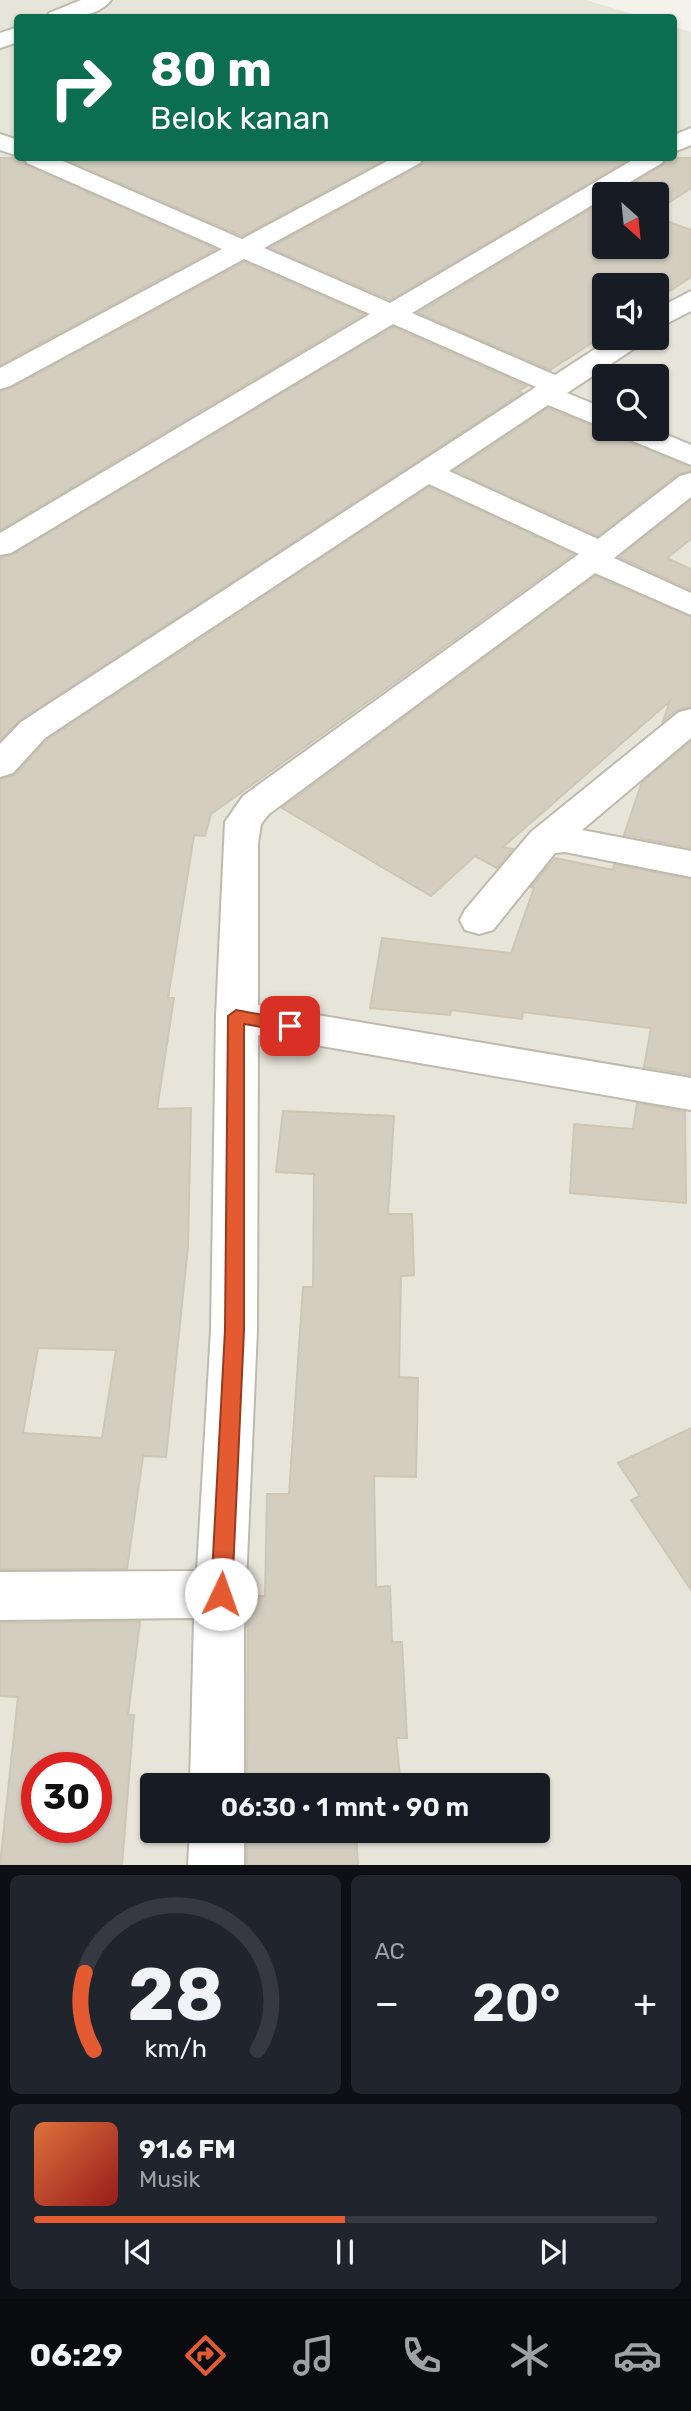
<!DOCTYPE html>
<html lang="id">
<head>
<meta charset="utf-8">
<style>
	:root { --surface:#171b24; --page:#20242c; --text:#f1f3f6; --muted:#9ea1a6; --line:#363941; --accent:#e45b31 }
	body { margin:0; font-family:Rubik,sans-serif; background:var(--page); color:var(--text); height:100vh; display:flex; flex-direction:column; font-size:26px; white-space:nowrap }
	* { box-sizing:border-box; margin:0 }
	p { font-size:23px; color:var(--muted) }
	.icon { flex:none; width:38px; height:38px; fill:none; stroke:currentColor; stroke-width:2; stroke-linecap:round; stroke-linejoin:round }
	.map { position:relative; height:1865px; overflow:hidden }
	.sheet { display:flex; flex-direction:column; gap:10px; padding:10px; background:#0d0f14; flex:1 }
	.sheet>* { flex:none }
	.hud { position:absolute; left:14px; top:14px; width:663px; height:147px; border-radius:7px; box-shadow:0 2px 5px #0004; background:#0b6e4f; color:#fff; overflow:hidden }
	.needle { width:46px; rotate:153deg }
	.fabs { position:absolute; left:592px; top:182px; display:grid; gap:14px }
	.fabs a { display:grid; place-items:center; width:77px; height:77px; border-radius:7px; background:var(--surface); box-shadow:0 2px 5px #0004; font-size:35px }
	.speed { position:absolute; left:21px; top:1752px; display:flex; gap:14px; font-size:35px; font-weight:700; text-align:center }
	.speed>* { display:grid; place-content:center; width:91px; height:91px; border-radius:50%; background:var(--surface); box-shadow:0 2px 5px #0004; line-height:1 }
	.speed .limit { border:10px solid #d22; background:#fff; color:#111 }
	.pin { position:absolute; display:grid; place-items:center; width:60px; height:60px; color:#fff; margin:-30px; border-radius:14px; box-shadow:0 4px 10px #0006 }
	.me { position:absolute; width:77px; margin:-38px; rotate:3deg; stroke-linejoin:round; filter:drop-shadow(0 0 5px #0008) }
	.turn { display:flex; align-items:center; gap:24px; height:147px; padding:0 21px; font-size:32px }
	.turn .icon { width:91px; height:91px; stroke-width:2.5 }
	.turn b { display:block; font-size:49px; line-height:60px }
	.big { font-size:52px; font-weight:600; line-height:1.1 }
	.sheet .widget { flex:1; display:flex; flex-direction:column; justify-content:center; gap:10px; min-width:0; padding:0 24px; border-radius:10px; background:var(--page) }
	.sheet .dial { align-items:center; gap:0 }
	.dial svg { height:182px; overflow:visible; fill:none; stroke:var(--line); stroke-width:7; stroke-linecap:round; text-anchor:middle }
	.dial text { fill:var(--text); stroke:none }
	.song { display:flex; align-items:center; gap:21px }
	.cover { width:84px; height:84px; border-radius:10px; background:linear-gradient(135deg,hsl(20 70% 55%),hsl(0 70% 35%)) }
	.played { height:7px; border-radius:4px; background:linear-gradient(90deg,var(--accent) 50%,var(--line) 50%) }
	.keys { display:flex; justify-content:space-around; direction:ltr }
	.heat { display:flex; justify-content:space-between; align-items:center; font-size:38px; direction:ltr }
	.sheet .tiles { flex:1; display:grid; gap:10px; grid-template-columns:1fr 1fr }
	.widget:last-child { grid-column:span 2 }
	.trip { position:absolute; left:140px; top:1773px; width:410px; height:70px; border-radius:7px; background:var(--surface); box-shadow:0 2px 5px #0004; font-weight:600; line-height:70px; text-align:center }
	.tabs { display:flex; height:112px; justify-content:space-around; align-items:center; background:#090b0e; color:var(--muted) }
	.tabs .icon { width:49px; height:49px }
	.tabs .active { color:var(--accent) }
	.tabs b { font-size:32px; color:var(--text) }
	.map>svg:first-child { display:block }
</style>
</head>
<body>
<div class="map">
<svg width="691" height="1865" viewBox="0 0 691 1865">
	<rect width="100%" height="100%" fill="#f4f2eb"/>
	<path fill="#e7e4d9" fill-rule="evenodd" d="M0 0H586L643 17 18 18V158H674V27L691 32V1865H0ZM604 194H656V247H604ZM604 285H656V338H604ZM604 376H656V429H604ZM37 1768H96V1827H37ZM152 1785H537V1830H152Z"/>
	<path fill="#d4cec1" stroke="#cec6b5" stroke-width="2" fill-rule="evenodd" d="M0 158H21L26 165 216 249 0 365Z
		M61 158H388L242 236Z
		M426 158H632L390 300 270 248 421 165Z
		M668 158H691V188L656 211V194H615L663 165Z
		M604 201V247H656V217L691 230V277L656 300V285H604V335L550 370 418 313Z
		M244 262 364 314 0 530V391L11 388Z
		M393 327 527 386 518 391 522 393 20 720 0 740V557L12 555Z
		M548 408 603 430H611L617 437 691 467V471L678 474 598 536 454 471Z
		M429 487 574 554 211 814 205 836 194 835 168 998H174L157 1109 191 1108 188 1247 166 1457 143 1456 127 1569H0V779L15 775 47 740ZM38 1348 116 1350 102 1438 23 1433Z
		M691 500V539L667 558 691 569V590L619 557Z
		M595 576 691 617V707L677 710 663 721 670 701 503 847 513 849 497 868 475 856 431 896 282 808Z
		M691 741V848L624 835 642 782Z
		M555 858 613 870 614 864 691 879V1075L644 1067 651 1028 523 1012 522 1019 451 1010 450 1015 370 1008 382 938 511 953 534 888 531 887Z
		M637 1103 685 1112 686 1203 570 1193 574 1124 633 1129Z
		M283 1111 394 1116 388 1214H412L414 1275 401 1276 399 1377 418 1378 416 1477 374 1476 376 1587 390 1586 392 1642H402L407 1738H396L401 1785H247L248 1596H265L267 1494H289L303 1287H313L314 1174 276 1172Z
		M691 1428V1590L631 1500 640 1496 618 1463Z
		M140 1621 128 1715H134L122 1865H0L18 1697 0 1696V1623ZM37 1768H96V1827H37Z
		M247 1830H356L358 1865H247Z"/>
	<g fill="none" stroke-linecap="round" stroke-linejoin="round">
		<defs>
			<path id="street" d="M81 0H111C98 18 66 18 46 18L49 13Z
				M18 27V42L0 48V33Z
				M691 128V145L674 152V135Z
				M0 134 18 140V156L0 150Z
				M24 158H56L242 239 393 158H423L420 163 264 248 390 303 636 158H665L662 163 610 194H604V198L412 313 555 375 612 338H645L641 344 567 393 604 408V428L548 405 449 471 598 539 680 476 691 473V497L614 558 691 593V615L595 573 269 814 261 824 258 843V1005L691 1078V1110L258 1035 257 1330 244 1630V1785H190L194 1618 0 1620V1572L197 1571 211 1330 216 1016 225 822 243 796 579 554 429 484 45 738 13 773 0 777V744L21 722 536 387 393 324 11 553 0 555V533L370 314 244 259 10 386 0 389V368L222 249 27 163Z
				M691 291V311L656 329V309Z
				M613 429H653L691 445V465L618 435Z
				M691 709V738L582 830 691 851V877L565 852 555 853 493 930 479 934 465 930 460 920 465 910 531 832 679 712Z
				M190 1830H244V1865H188Z"/>
		</defs>
		<use href="#street" stroke="#bebaae" stroke-width="4"/>
		<use href="#street" fill="#fff" fill-rule="evenodd"/>
	</g>
	<path fill="#e45b31" stroke="#943b20" stroke-width="2" d="M236 1010 290 1020 299 1026 290 1032 244 1024V1330L232 1594 229 1601 221 1604 214 1601 211 1594 225 1330 228 1016Z"/>
</svg>
<div class="fabs">
<a><svg class="needle" viewBox="-14 -14 28 28"><path d="M0-13l5 13h-10z" fill="#e53935"/><path d="M0 13l5-13h-10z" fill="#9ea1a6"/></svg></a>
<a><svg class="icon" aria-label="sound" viewBox="0 0 24 24"><path d="M4 9h4l5-4v14l-5-4H4zM17 9q2 3 0 6"/></svg></a>
<a><svg class="icon" aria-label="search" viewBox="0 0 24 24"><circle cx="10" cy="10" r="6"/><path d="M15 15l6 6"/></svg></a>
</div>
<div class="speed"><div class="limit">30</div></div>
<div class="pin" style="left:290px;top:1026px;background:#d93025"><svg class="icon" aria-label="arrive" viewBox="0 0 24 24"><path d="M6 21V4h12l-3 4 3 4H6"/></svg></div>
<svg class="me" style="left:221px;top:1594px" viewBox="-20 -20 40 40"><circle r="19" fill="#fff"/><path d="M0-13L10 11 0 6-10 11z" fill="#e45b31"/></svg>
<div class="trip">06:30 · 1 mnt · 90 m</div>
<div class="hud">
<div class="turn"><svg class="icon" aria-label="right" viewBox="0 0 24 24"><path d="M7 20v-9h11M14 6l5 5-5 5"/></svg><div><b>80 m</b>Belok kanan</div></div>
</div>
</div>
<section class="sheet">
<div class="tiles">
<div class="widget dial"><svg viewBox="0 0 100 80">
<path d="M14 69A42 42 0 1 1 86 69"/>
<path d="M14 69A42 42 0 0 1 10 35" stroke="#e45b31"/>
<text x="50" y="56" font-size="32" font-weight="700">28</text>
<text x="50" y="72" font-size="11">km/h</text>
</svg></div>
<div class="widget"><p>AC</p>
<div class="heat"><a>−</a><b class="big">20°</b><a>+</a></div>
</div>
<div class="widget">
<div class="song"><i class="cover"></i><div><b>91.6 FM</b><p>Musik</p></div></div>
<div class="played"></div>
<div class="keys"><svg class="icon" aria-label="previous" viewBox="0 0 24 24"><path d="M18 5L8 12l10 7zM5 5v14"/></svg><svg class="icon" aria-label="pause" viewBox="0 0 24 24"><path d="M8 5v14M16 5v14"/></svg><svg class="icon" aria-label="next" viewBox="0 0 24 24"><path d="M6 5l10 7-10 7zM19 5v14"/></svg></div>
</div>
</div>
</section>
<nav class="tabs">
<b>06:29</b>
<svg class="icon active" aria-label="directions" viewBox="0 0 24 24"><path d="M12 3l9 9-9 9-9-9zM9 14v-3h6M13 9l2 2-2 2"/></svg>
<svg class="icon" aria-label="music" viewBox="0 0 24 24"><path d="M9 18V5l10-2v13"/><circle cx="6" cy="18" r="3"/><circle cx="16" cy="16" r="3"/></svg>
<svg class="icon" aria-label="phone" viewBox="0 0 24 24"><path d="M5 4h4l2 5-3 2q2 4 5 5l2-3 5 2v4C11 20 4 13 5 4z"/></svg>
<svg class="icon" aria-label="climate" viewBox="0 0 24 24"><path d="M12 3v18M4 7l16 10M4 17L20 7"/></svg>
<svg class="icon" aria-label="car" viewBox="0 0 24 24"><path d="M5 17H2v-5l4-1 3-4h7l3 4 3 1v5h-3M9 17h6M6 11h13"/><circle cx="7" cy="17" r="2"/><circle cx="17" cy="17" r="2"/></svg>
</nav>
</body>
</html>
